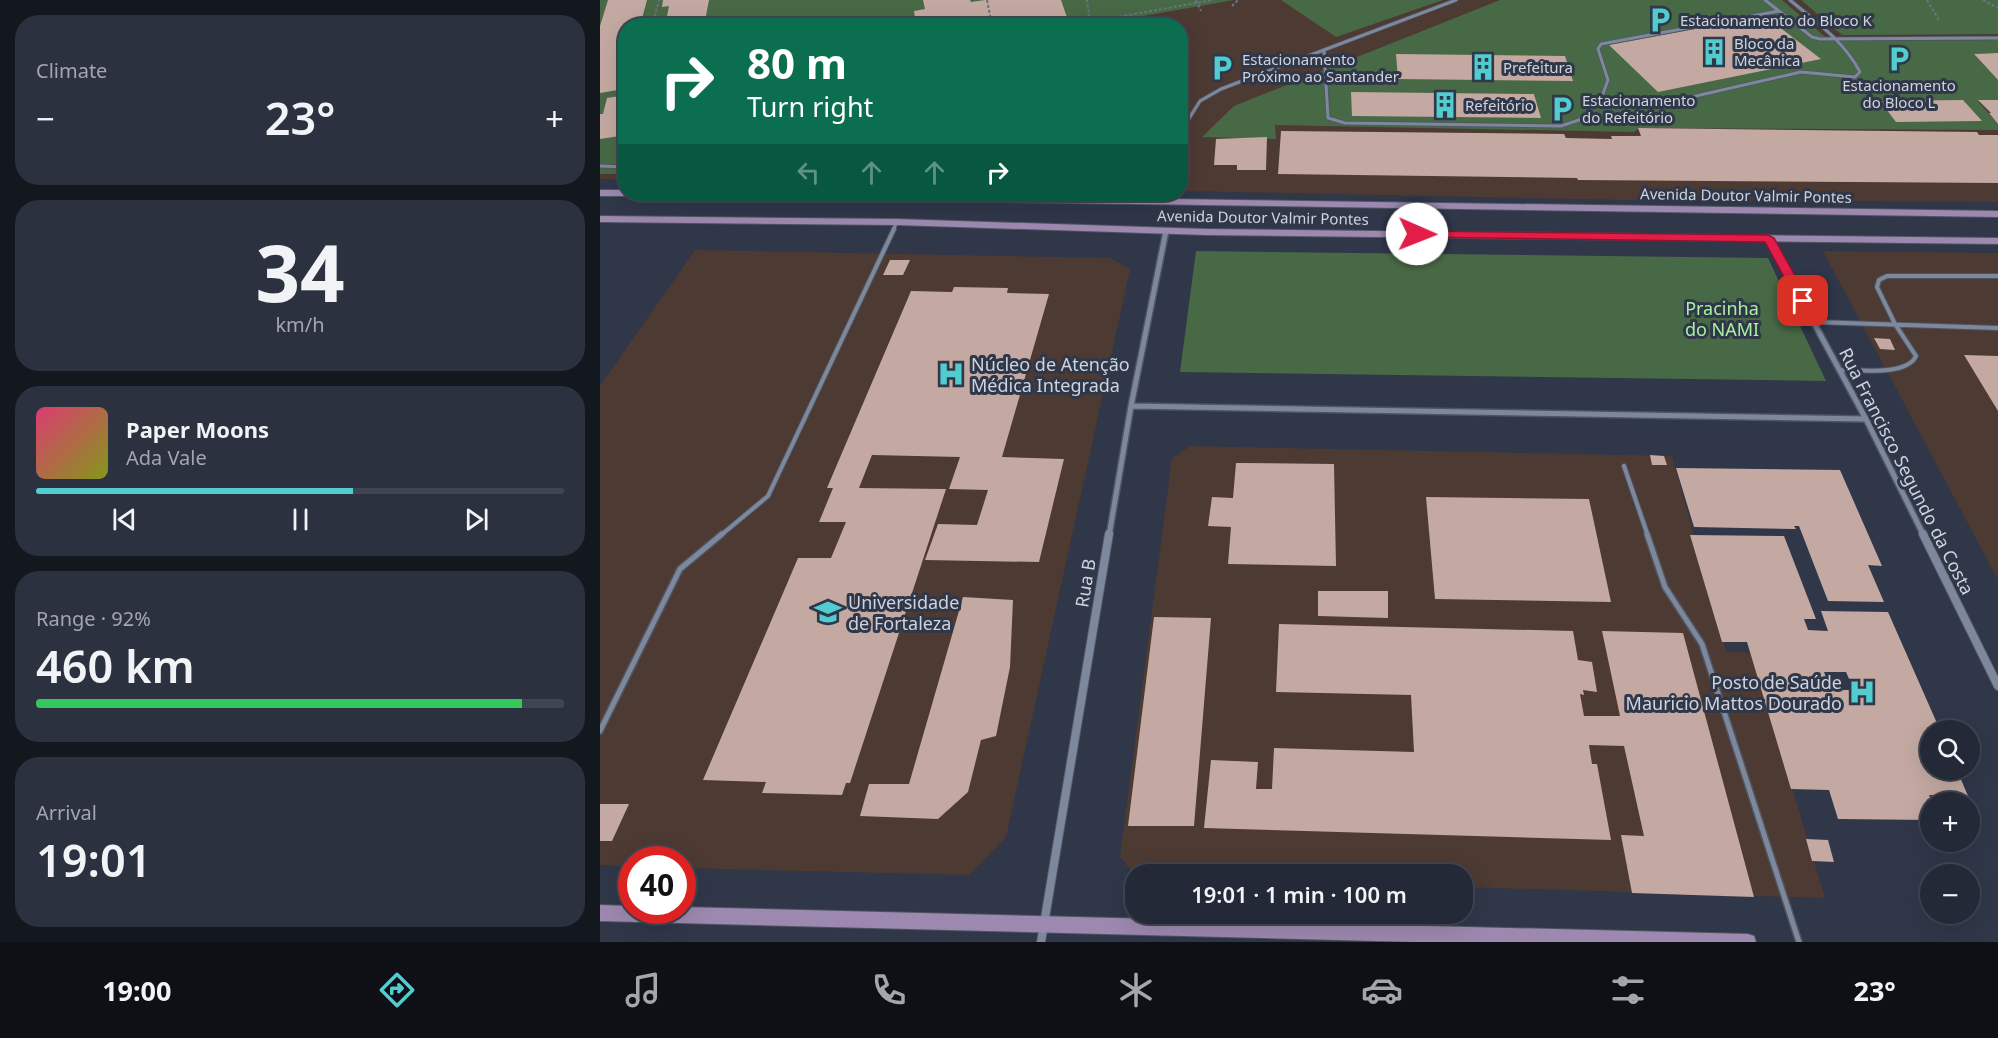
<!DOCTYPE html>
<html lang="en">
<head>
<meta charset="utf-8">
<style>
	:root { --surface:#232937; --page:#2b313f; --text:#f1f3f6; --muted:#a3a6ad; --line:#404552; --accent:#52cdcf }
	body { margin:0; font-family:"Noto Sans",sans-serif; background:var(--page); color:var(--text); height:100vh; display:flex; flex-direction:column; font-size:22px; white-space:nowrap }
	* { box-sizing:border-box; margin:0 }
	p { font-size:20px; color:var(--muted) }
	.icon { flex:none; width:33px; height:33px; fill:none; stroke:currentColor; stroke-width:2; stroke-linecap:round; stroke-linejoin:round }
	.map { position:relative; flex:1; overflow:hidden }
	.sheet { display:flex; flex-direction:column; gap:15px; padding:15px; background:#13171e; width:600px }
	.sheet>* { flex:none }
	.guide { position:absolute; left:18px; top:18px; width:570px; height:183px; border-radius:24px; box-shadow:0 6px 24px #0002,0 0 0 2px var(--line); background:#0b6e4f; color:#fff; overflow:hidden }
	.tools { position:absolute; left:1320px; top:720px; display:grid; gap:12px }
	.tools a { display:grid; place-items:center; width:60px; height:60px; border-radius:50%; background:var(--surface); box-shadow:0 6px 24px #0002,0 0 0 2px var(--line); font-size:30px }
	.speed { position:absolute; left:18px; top:846px; display:flex; gap:12px; font-size:30px; font-weight:700; text-align:center }
	.speed>* { display:grid; place-content:center; width:78px; height:78px; border-radius:50%; background:var(--surface); box-shadow:0 6px 24px #0002,0 0 0 2px var(--line); line-height:1 }
	.speed .limit { border:9px solid #d22; background:#fff; color:#111 }
	.pin { position:absolute; display:grid; place-items:center; width:51px; height:51px; color:#fff; margin:-26px; border-radius:12px; box-shadow:0 3px 9px #0006 }
	.me { position:absolute; width:66px; margin:-33px; rotate:91deg; stroke-linejoin:round; filter:drop-shadow(0 0 4px #0008) }
	.turn { display:flex; align-items:center; gap:21px; height:126px; padding:0 30px; font-size:27px }
	.turn .icon { width:78px; height:78px; stroke-width:2.5 }
	.turn b { display:block; font-size:42px; line-height:51px }
	.lanes { display:flex; align-items:center; height:57px; padding:0 30px; background:#0003; justify-content:center; gap:30px; direction:ltr }
	.lanes .off { opacity:.35 }
	.big { font-size:45px; font-weight:600; line-height:1.1 }
	.sheet .card { flex:1; display:flex; flex-direction:column; justify-content:center; gap:9px; min-width:0; padding:0 21px; border-radius:24px; background:var(--page) }
	.sheet .dial { align-items:center; gap:0 }
	.dial b { font-size:78px; line-height:1 }
	.song { display:flex; align-items:center; gap:18px }
	.cover { width:72px; height:72px; border-radius:9px; background:linear-gradient(135deg,hsl(340 70% 55%),hsl(70 70% 35%)) }
	.played { height:6px; border-radius:3px; background:linear-gradient(90deg,var(--accent) 60%,var(--line) 60%) }
	.keys { display:flex; justify-content:space-around; direction:ltr }
	.heat { display:flex; justify-content:space-between; align-items:center; font-size:33px; direction:ltr }
	.charge { height:9px; border-radius:4px; background:linear-gradient(90deg,#34c759 92%,var(--line) 0) }
	.trip { position:absolute; left:525px; top:864px; width:348px; height:60px; border-radius:24px; background:var(--surface); box-shadow:0 6px 24px #0002,0 0 0 2px var(--line); font-weight:600; line-height:60px; text-align:center }
	.tab-bar { display:flex; height:96px; justify-content:space-around; align-items:center; background:#0e1016; color:var(--muted) }
	.tab-bar .icon { width:42px; height:42px }
	.tab-bar .current { color:var(--accent) }
	.tab-bar b { font-size:27px; color:var(--text) }
	main { display:flex; flex:1; min-height:0 }
	.map>svg:first-child { display:block }
</style>
</head>
<body>
<main>
<section class="sheet">
<div class="card"><p>Climate</p>
<div class="heat"><a>−</a><b class="big">23°</b><a>+</a></div>
</div>
<div class="card dial"><b>34</b><p>km/h</p></div>
<div class="card">
<div class="song"><i class="cover"></i><div><b>Paper Moons</b><p>Ada Vale</p></div></div>
<div class="played"></div>
<div class="keys"><svg class="icon" aria-label="previous" viewBox="0 0 24 24"><path d="M18 5L8 12l10 7zM5 5v14"/></svg><svg class="icon" aria-label="pause" viewBox="0 0 24 24"><path d="M8 5v14M16 5v14"/></svg><svg class="icon" aria-label="next" viewBox="0 0 24 24"><path d="M6 5l10 7-10 7zM19 5v14"/></svg></div>
</div>
<div class="card"><p>Range · 92%</p><b class="big">460 km</b><div class="charge"></div></div>
<div class="card"><p>Arrival</p><b class="big">19:01</b></div>
</section>
<div class="map">
<svg width="1398" height="942" viewBox="0 0 1398 942">
	<rect width="100%" height="100%" fill="#2f3749"/>
	<path fill="#4d3a32" d="M0 0H1398V202L1026 200 581 191 580 26H26L25 180 0 179Z
		M95 250 511 258 530 270 406 837 369 875 83 868 82 860H32L31 866 0 865V386Z
		M1223 251 1398 253V580Z
		M590 446 1072 456 1126 651 1152 653 1225 898 863 887 862 874 535 876 520 857 572 458Z"/>
	<path fill="#486946" d="M0 0H634L509 22 512 26H26L25 174H0Z
		M681 0H843L736 37Z
		M900 0H1182L1230 41 1398 40V53L1374 54 1398 80V100L1378 101 1398 124V130L1039 128 1034 132 675 125 676 139 602 137 634 106Z
		M1201 0H1398V34L1242 35Z
		M596 251 1168 258 1226 381 580 372Z"/>
	<path fill="#c3a9a1" fill-rule="evenodd" d="M8 0H47L40 26H26L24 89 0 93V26Z
		M63 0H109L104 26H65L69 6 62 7Z
		M323 0H370L371 2 385 0H461L470 26H316L314 11 325 9Z
		M1165 16 1221 59 1058 92 1009 45Z
		M1398 53V80L1374 54Z
		M796 54 965 56 973 81 798 79Z
		M751 92 934 94 941 118 752 116Z
		M26 95V135L0 139V114H3L7 98Z
		M1363 100 1382 121 1296 122 1280 101Z
		M1378 100H1398V124L1389 113H1391Z
		M1038 128 1377 132 1379 135H1398V183L978 180 977 178 678 174 681 131 964 134 966 138 1012 139 1011 136H1041Z
		M667 137 666 170H637V165H614L616 139Z
		M290 260H310L303 275H283Z
		M354 287 408 288 407 293 449 294 402 457 464 459 439 562 325 560 338 524 377 525 388 490 349 489 360 457 272 455 259 488 346 489 250 783H246L242 795 162 793 166 782 103 780 198 558H231L246 522H219L233 488H227L311 291 352 292Z
		M1274 338 1290 339 1295 350 1280 349Z
		M1364 355 1398 356V411Z
		M1050 455 1064 456 1067 465H1052Z
		M636 463 734 464 736 566 628 564 631 527 608 526 612 497 633 498Z
		M1076 468 1240 470 1282 566 1268 565 1284 602 1228 601 1199 526H1194L1196 529 1094 527Z
		M826 497 989 499 1011 602 835 599Z
		M1090 535 1184 536 1216 619H1204L1208 630 1228 631 1221 611 1288 612 1340 730H1330V770H1357L1368 796 1329 795 1332 802H1330V820L1238 819 1229 790 1191 789 1147 642H1122ZM1224 672H1246L1254 690H1231Z
		M718 591H788V618L718 616Z
		M363 597 413 600 410 667 396 736 381 740 368 792 338 819 260 816 269 784H309Z
		M554 617 611 618 594 826H528Z
		M679 624 973 631 978 660 992 662 997 692 983 690 984 695 980 694 984 716H1020L1002 631 1083 633 1154 897 1032 893 1021 835 1044 836 1024 746 989 745 992 764H997L1011 840 604 828 611 760 658 762 656 789H672L674 748 814 752 811 695 676 692Z
		M0 804H29L12 841H0Z
		M1206 839 1228 840 1234 862 1212 861Z"/>
	<g fill="none" stroke-linecap="round" stroke-linejoin="round">
		<defs>
			<path id="lane-far2" d="M1179 11 1212 37 1220 39 1398 38
				M724 50 728 118 745 123 961 126 979 120 1001 99 1074 101 1201 72 1255 77 1260 72C1244 41 1216 22 1190 0
				M1001 99 1008 80 998 49 1001 44 1179 11 1165 0
				M580 133 600 101 621 89 856 0
				M0 166 26 167
				M293 230 297 222"/>
			<path id="lane-far1" d="M1215 322 1398 328
				M1240 370C1260 370 1307 376 1316 356L1295 324 1277 287 1279 280 1287 276H1398
				M1024 466 1048 536
				M120 536 168 496 294 229"/>
			<path id="lane" d="M1047 534 1065 587 1102 644 1199 942
				M0 731 80 569 122 534"/>
			<path id="street-far1" d="M1168 238 1266 419 1324 536
				M531 406 1266 419
				M509 536 531 406 566 231"/>
			<path id="street" d="M1323 534 1398 686
				M441 942 509 534"/>
			<path id="secondary" d="M0 190H26V194H30L26 196H0Z
				M61 194H227L1398 211V217L65 197Z
				M0 216 297 219 606 229 1398 238V244L606 235 297 225 0 222Z
				M0 905 32 906V910H82V907L1148 934 1154 936 1156 942H816L0 921Z"/>
		</defs>
		<use href="#lane-far2" stroke="#4e5563" stroke-width="4.5"/>
		<use href="#lane-far1" stroke="#4e5563" stroke-width="6"/>
		<use href="#lane" stroke="#4e5563" stroke-width="8"/>
		<use href="#street-far1" stroke="#4e5563" stroke-width="8"/>
		<use href="#street" stroke="#4e5563" stroke-width="10"/>
		<use href="#secondary" stroke="#4e5563" stroke-width="2"/>
		<path stroke="#6b7281" stroke-width="2" stroke-dasharray="3 2" stroke-linecap="butt" d="M387 0 392 26
			M596 0 601 11
			M1327 0 1339 20
			M1383 0 1398 8
			M632 6 638 0
			M490 22 613 0
			M496 22 532 26
			M52 26 59 0
			M120 26 167 19
			M460 26 490 22 487 0"/>
		<use href="#lane-far2" stroke="#7e889c" stroke-width="3"/>
		<use href="#lane-far1" stroke="#7e889c" stroke-width="4"/>
		<use href="#lane" stroke="#7e889c" stroke-width="5"/>
		<use href="#street-far1" stroke="#7e889c" stroke-width="5"/>
		<use href="#street" stroke="#7e889c" stroke-width="8"/>
		<use href="#secondary" fill="#9d89af" fill-rule="evenodd"/>
	</g>
	<path fill="#e11d48" stroke="#92132f" stroke-width="1.5" d="M817 231 1168 235 1174 238 1209 301 1203 305 1199 304 1165 242 813 237 812 234Z"/>
	<defs>
		<symbol id="parking-bare" viewBox="-9 -9 18 18"><path d="M-3.5-5.5H1a3.5 3.5 0 0 1 0 7H-1V5.5H-3.5ZM-1-3.4V-.6H.8a1.4 1.4 0 0 0 0-2.8Z" fill="#52cdcf" stroke="#2f3749" stroke-width="2.5" paint-order="stroke"/></symbol>
		<symbol id="building-bare" viewBox="-9 -9 18 18"><path d="M-4-6H4V6H1V3H-1V6H-4ZM-2.5-4.3h1.7v1.8h-1.7ZM.8-4.3h1.7v1.8H.8ZM-2.5-1h1.7V.8h-1.7ZM.8-1h1.7V.8H.8Z" fill="#52cdcf" stroke="#2f3749" stroke-width="2.5" paint-order="stroke"/></symbol>
		<symbol id="hospital-bare" viewBox="-9 -9 18 18"><path d="M-5-5h3v3.5h4V-5h3V5h-3V1.5h-4V5h-3Z" fill="#52cdcf" stroke="#2f3749" stroke-width="2.5" paint-order="stroke"/></symbol>
		<symbol id="university-bare" viewBox="-9 -9 18 18"><path d="M0-5L7-2L0 1L-7-2ZM-4 1L0 2.5L4 1V4Q0 6-4 4Z" fill="#52cdcf" stroke="#2f3749" stroke-width="2.5" paint-order="stroke"/></symbol>
	</defs>
	<g fill-rule="evenodd">
		<use href="#parking-bare" x="1041" y="1" width="38" height="38"/>
		<use href="#building-bare" x="1095" y="33" width="38" height="38"/>
		<use href="#parking-bare" x="1280" y="40" width="38" height="38"/>
		<use href="#building-bare" x="864" y="48" width="38" height="38"/>
		<use href="#parking-bare" x="603" y="49" width="38" height="38"/>
		<use href="#building-bare" x="826" y="86" width="38" height="38"/>
		<use href="#parking-bare" x="943" y="90" width="38" height="38"/>
		<use href="#hospital-bare" x="332" y="355" width="38" height="38"/>
		<use href="#university-bare" x="209" y="593" width="38" height="38"/>
		<use href="#hospital-bare" x="1243" y="673" width="38" height="38"/>
	</g>
	<g text-anchor="middle" dominant-baseline="central" stroke-width="6" stroke-linejoin="round" paint-order="stroke">
		<g font-size="15" fill="#ced4df" stroke="#2f3749" text-anchor="start">
			<text x="1080" y="20">Estacionamento do Bloco K</text>
			<text x="1134" y="43">Bloco da<tspan x="1134" dy="17">Mecânica</tspan></text>
			<text x="642" y="59">Estacionamento<tspan x="642" dy="17">Próximo ao Santander</tspan></text>
			<text x="903" y="67">Prefeitura</text>
			<text x="1299" y="85" text-anchor="middle">Estacionamento<tspan x="1299" dy="17">do Bloco L</tspan></text>
			<text x="982" y="100">Estacionamento<tspan x="982" dy="17">do Refeitório</tspan></text>
			<text x="865" y="105">Refeitório</text>
		</g>
		<g font-size="15" fill="#ced4df" stroke="#2f3749">
			<text transform="translate(1146 195) rotate(1)">Avenida Doutor Valmir Pontes</text>
			<text transform="translate(663 217) rotate(1)">Avenida Doutor Valmir Pontes</text>
		</g>
		<g font-size="18" fill="#a7f1a1" stroke="#2f3749">
			<text x="1122" y="308">Pracinha<tspan x="1122" dy="21">do NAMI</tspan></text>
		</g>
		<g font-size="18" fill="#ced4df" stroke="#2f3749" text-anchor="start">
			<text x="371" y="364">Núcleo de Atenção<tspan x="371" dy="21">Médica Integrada</tspan></text>
			<text x="248" y="602">Universidade<tspan x="248" dy="21">de Fortaleza</tspan></text>
			<text x="1242" y="682" text-anchor="end">Posto de Saúde<tspan x="1242" dy="21">Mauricio Mattos Dourado</tspan></text>
		</g>
		<g font-size="18" fill="#ced4df" stroke="#2f3749">
			<text transform="translate(1307 471) rotate(63)">Rua Francisco Segundo da Costa</text>
			<text transform="translate(485 583) rotate(-81)">Rua B</text>
		</g>
	</g>
</svg>
<div class="tools">
<a><svg class="icon" aria-label="search" viewBox="0 0 24 24"><circle cx="10" cy="10" r="6"/><path d="M15 15l6 6"/></svg></a>
<a>+</a>
<a>−</a>
</div>
<div class="speed"><div class="limit">40</div></div>
<div class="pin" style="left:1203px;top:301px;background:#d93025"><svg class="icon" aria-label="arrive" viewBox="0 0 24 24"><path d="M6 21V4h12l-3 4 3 4H6"/></svg></div>
<svg class="me" style="left:817px;top:234px" viewBox="-20 -20 40 40"><circle r="19" fill="#fff"/><path d="M0-13L10 11 0 6-10 11z" fill="#e11d48"/></svg>
<div class="trip">19:01 · 1 min · 100 m</div>
<div class="guide">
<div class="turn"><svg class="icon" aria-label="right" viewBox="0 0 24 24"><path d="M7 20v-9h11M14 6l5 5-5 5"/></svg><div><b>80 m</b>Turn right</div></div>
<div class="lanes"><svg class="icon off" aria-label="left" viewBox="0 0 24 24"><path d="M17 20v-9H6M10 6l-5 5 5 5"/></svg><svg class="icon off" aria-label="ahead" viewBox="0 0 24 24"><path d="M12 20V5M6 11l6-6 6 6"/></svg><svg class="icon off" aria-label="ahead" viewBox="0 0 24 24"><path d="M12 20V5M6 11l6-6 6 6"/></svg><svg class="icon" aria-label="right" viewBox="0 0 24 24"><path d="M7 20v-9h11M14 6l5 5-5 5"/></svg></div>
</div>
</div>
</main>
<nav class="tab-bar">
<b>19:00</b>
<svg class="icon current" aria-label="directions" viewBox="0 0 24 24"><path d="M12 3l9 9-9 9-9-9zM9 14v-3h6M13 9l2 2-2 2"/></svg>
<svg class="icon" aria-label="music" viewBox="0 0 24 24"><path d="M9 18V5l10-2v13"/><circle cx="6" cy="18" r="3"/><circle cx="16" cy="16" r="3"/></svg>
<svg class="icon" aria-label="phone" viewBox="0 0 24 24"><path d="M5 4h4l2 5-3 2q2 4 5 5l2-3 5 2v4C11 20 4 13 5 4z"/></svg>
<svg class="icon" aria-label="climate" viewBox="0 0 24 24"><path d="M12 3v18M4 7l16 10M4 17L20 7"/></svg>
<svg class="icon" aria-label="car" viewBox="0 0 24 24"><path d="M5 17H2v-5l4-1 3-4h7l3 4 3 1v5h-3M9 17h6M6 11h13"/><circle cx="7" cy="17" r="2"/><circle cx="17" cy="17" r="2"/></svg>
<svg class="icon" aria-label="filters" viewBox="0 0 24 24"><path d="M4 7h16M4 17h16"/><circle cx="9" cy="7" r="2"/><circle cx="15" cy="17" r="2"/></svg>
<b>23°</b>
</nav>
</body>
</html>
